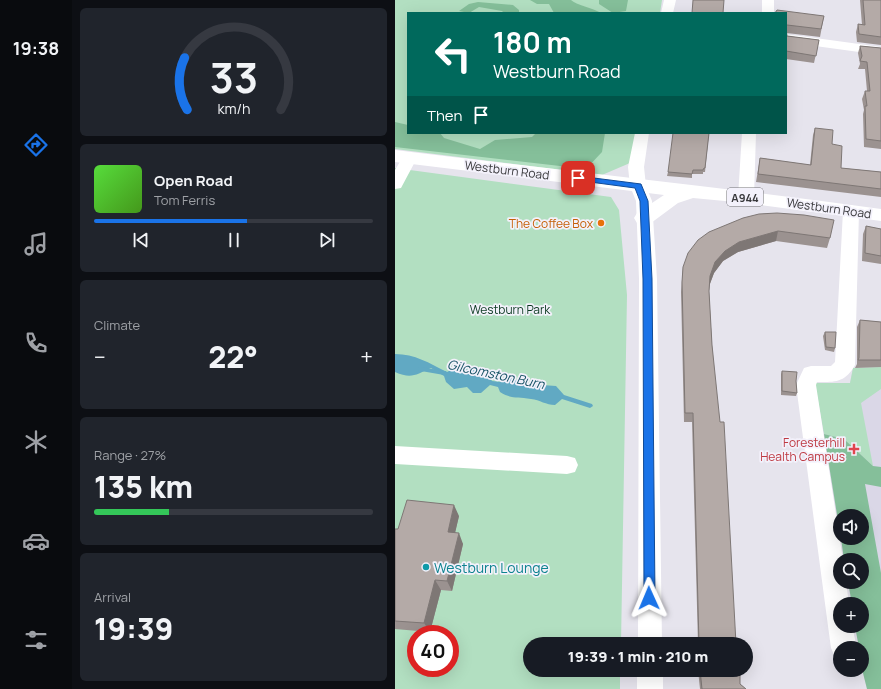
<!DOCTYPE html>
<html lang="en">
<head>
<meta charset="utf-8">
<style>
	:root { --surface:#171b24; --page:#20242c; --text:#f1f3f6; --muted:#9ea1a6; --line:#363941; --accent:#1a73e8 }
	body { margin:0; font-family:Manrope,sans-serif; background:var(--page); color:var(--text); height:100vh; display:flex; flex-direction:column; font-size:15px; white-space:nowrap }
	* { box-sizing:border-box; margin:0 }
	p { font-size:13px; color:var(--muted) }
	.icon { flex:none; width:22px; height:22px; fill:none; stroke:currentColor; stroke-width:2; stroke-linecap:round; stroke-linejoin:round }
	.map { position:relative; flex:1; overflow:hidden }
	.side { display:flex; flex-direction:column; gap:8px; padding:8px; background:#0d0f14; width:323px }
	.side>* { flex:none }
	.top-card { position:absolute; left:12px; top:12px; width:380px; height:122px; border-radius:0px; box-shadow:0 4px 16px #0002; background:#00695c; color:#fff; overflow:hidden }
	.controls { position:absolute; left:438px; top:509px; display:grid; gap:8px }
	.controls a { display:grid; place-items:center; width:36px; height:36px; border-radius:50%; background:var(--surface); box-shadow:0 4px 16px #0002; font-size:20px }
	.speed { position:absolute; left:12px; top:625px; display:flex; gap:8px; font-size:20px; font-weight:700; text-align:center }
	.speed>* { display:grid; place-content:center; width:52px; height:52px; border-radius:50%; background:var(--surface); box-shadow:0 4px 16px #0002; line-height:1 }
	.speed .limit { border:6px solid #d22; background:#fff; color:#111 }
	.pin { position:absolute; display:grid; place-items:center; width:34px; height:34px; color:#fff; margin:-17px; border-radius:8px; box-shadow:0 2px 6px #0006 }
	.me { position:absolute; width:44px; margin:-22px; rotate:359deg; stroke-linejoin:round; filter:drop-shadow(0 0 3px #0008) }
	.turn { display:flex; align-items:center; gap:14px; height:84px; padding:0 20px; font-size:18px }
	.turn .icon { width:52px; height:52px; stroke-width:2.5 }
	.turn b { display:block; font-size:28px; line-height:34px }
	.then { display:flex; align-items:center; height:38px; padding:0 20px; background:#0003; gap:8px; font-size:15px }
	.big { font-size:30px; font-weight:800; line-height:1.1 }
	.side .card { flex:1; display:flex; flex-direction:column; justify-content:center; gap:6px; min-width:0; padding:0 14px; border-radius:6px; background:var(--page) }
	.side .dial { align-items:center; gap:0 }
	.dial svg { height:104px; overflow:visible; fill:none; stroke:var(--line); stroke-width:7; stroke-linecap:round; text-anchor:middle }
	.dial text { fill:var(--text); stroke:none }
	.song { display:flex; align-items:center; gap:12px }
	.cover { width:48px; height:48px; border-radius:6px; background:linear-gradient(135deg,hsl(110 70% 55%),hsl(100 70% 35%)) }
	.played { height:4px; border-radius:2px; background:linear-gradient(90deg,var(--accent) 55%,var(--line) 55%) }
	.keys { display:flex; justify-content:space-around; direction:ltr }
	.heat { display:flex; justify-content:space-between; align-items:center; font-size:22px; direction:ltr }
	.charge { height:6px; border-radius:3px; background:linear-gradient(90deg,#34c759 27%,var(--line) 0) }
	.trip { position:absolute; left:128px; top:637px; width:230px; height:40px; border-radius:20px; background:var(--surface); box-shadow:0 4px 16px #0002; font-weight:800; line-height:40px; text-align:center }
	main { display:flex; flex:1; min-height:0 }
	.tabs { display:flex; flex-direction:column; width:72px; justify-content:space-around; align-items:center; background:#090b0e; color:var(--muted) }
	.tabs .icon { width:28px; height:28px }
	.tabs .selected { color:var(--accent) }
	.tabs b { font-size:18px; color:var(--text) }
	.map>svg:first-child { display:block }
</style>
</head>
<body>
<main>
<nav class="tabs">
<b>19:38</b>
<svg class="icon selected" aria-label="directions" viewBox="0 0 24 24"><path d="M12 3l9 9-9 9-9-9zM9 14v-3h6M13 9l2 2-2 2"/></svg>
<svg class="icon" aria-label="music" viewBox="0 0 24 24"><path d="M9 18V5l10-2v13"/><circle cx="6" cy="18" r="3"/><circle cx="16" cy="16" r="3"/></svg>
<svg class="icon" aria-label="phone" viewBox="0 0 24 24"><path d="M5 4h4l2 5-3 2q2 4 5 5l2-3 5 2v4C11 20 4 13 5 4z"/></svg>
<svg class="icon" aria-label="climate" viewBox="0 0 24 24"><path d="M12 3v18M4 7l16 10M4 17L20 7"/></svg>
<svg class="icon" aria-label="car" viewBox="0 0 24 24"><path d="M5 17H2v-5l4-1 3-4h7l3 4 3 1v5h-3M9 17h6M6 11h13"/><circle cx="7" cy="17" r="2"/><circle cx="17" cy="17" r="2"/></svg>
<svg class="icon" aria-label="filters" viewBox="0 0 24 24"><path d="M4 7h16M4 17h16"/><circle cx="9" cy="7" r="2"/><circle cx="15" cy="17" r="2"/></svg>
</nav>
<section class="side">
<div class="card dial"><svg viewBox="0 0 100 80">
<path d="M14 69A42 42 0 1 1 86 69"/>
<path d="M14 69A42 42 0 0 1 12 29" stroke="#1a73e8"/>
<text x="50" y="56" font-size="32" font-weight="700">33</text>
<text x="50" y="72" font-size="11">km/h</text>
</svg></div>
<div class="card">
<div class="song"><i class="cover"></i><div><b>Open Road</b><p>Tom Ferris</p></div></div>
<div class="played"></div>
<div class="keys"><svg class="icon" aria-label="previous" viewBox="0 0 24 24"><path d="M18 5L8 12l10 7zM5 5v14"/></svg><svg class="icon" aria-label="pause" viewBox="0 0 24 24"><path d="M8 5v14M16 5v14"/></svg><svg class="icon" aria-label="next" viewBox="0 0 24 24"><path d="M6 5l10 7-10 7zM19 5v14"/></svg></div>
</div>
<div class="card"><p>Climate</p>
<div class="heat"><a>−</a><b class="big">22°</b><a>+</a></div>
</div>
<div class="card"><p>Range · 27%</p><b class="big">135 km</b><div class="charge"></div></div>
<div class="card"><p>Arrival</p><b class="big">19:39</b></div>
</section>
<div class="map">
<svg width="486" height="689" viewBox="0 0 486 689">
	<rect width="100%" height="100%" fill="#e6e4ed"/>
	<path fill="#dad7e7" d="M486 367V689H472L467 669V648H464L460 626H467V604H456L453 582H467V560H449L446 538H467V516H445V535L420 383H455L458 368Z"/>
	<path fill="#b2dfc1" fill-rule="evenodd" d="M0 0H267L265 13H13V133H241L235 163 207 175 0 149Z
		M0 168 216 197 224 210 232 295 226 644H135V670H225V689H0ZM21 634H55V668H21Z
		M486 367V389L466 403 478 466 449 439 429 434 420 383H455L458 368Z"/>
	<path fill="#85bf9a" d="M135 0H176C181 5 198 8 206 13H159L154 4H142Z
		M204 0H233L231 11 218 13 204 4Z
		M83 2 118 5 124 10V13H109L107 11 84 7 74 13 64 11 74 4Z
		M0 122 13 125V133H45L49 138 85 149 100 140 137 137 141 133H210L207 152 191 169 0 147Z
		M429 434 449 439 478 466 486 467V487L470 484 486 573V689H472L467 669V648H464L460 626H467V604H457L453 582H467V560H449L446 538H467V516H445V533Z"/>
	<path fill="#61a9c3" d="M0 354C20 354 34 363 52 372L62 367 74 370 85 369 93 375 97 381 106 382 116 378 133 384 161 386 169 395 197 404 198 406 195 408 167 399 160 405C151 405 145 400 136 399 122 396 118 400 105 392L103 387 95 385 86 393H78L72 387 59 389 51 382 49 376 36 368C21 375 16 379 0 372Z"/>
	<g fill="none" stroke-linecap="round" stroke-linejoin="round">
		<path fill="#61a9c3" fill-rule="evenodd" d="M24 367H26L49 371H51L52 373 51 375H49L26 371H24L23 369Z"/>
		<path fill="#fff" fill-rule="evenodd" d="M269 0H281L278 13H266Z
			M367 0H379V13H367Z
			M391 34 486 47V55L391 42Z
			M240 133H254L249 167 251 186 257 201 262 279 267 644H243L244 279 241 201 235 186 233 167Z
			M347 133H361L359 197 357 201 351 202 345 201 343 197Z
			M14 153 19 155 22 158 6 188 0 189V170L9 155Z
			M456 205 462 207 464 211 460 365C450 383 440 382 422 382L421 385 448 560H445V582H451L454 604H445V626H457L462 648H445V659L440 657 436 648 433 626 401 385 409 368 416 366H436L440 362 448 211 450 207Z
			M0 446 172 456 180 458 183 465 180 472 172 474 0 464Z
			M242 670H268V689H242Z"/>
		<path fill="#fff" fill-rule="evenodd" d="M0 150C162 170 324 187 486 209V221L351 203 298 198 283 203 256 223 249 225 242 223 239 218 242 213 269 195 0 162Z"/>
	</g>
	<path fill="#9b9290" d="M465 0H486V45L462 42 461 32 463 24 467 25Z
		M391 13 429 16 425 37 392 33V36L424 40 419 63 391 59Z
		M465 46 486 48V149L469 147 468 114 469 110 467 99 470 91H472L470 69H463L465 64 463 53Z
		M420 128 437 144 446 168 486 172V197L361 182 365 158 415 165 418 135Z
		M314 133 310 172H308V174H297V178L272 176 273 172Z
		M348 218 435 238 432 248 381 241 343 252 328 261 319 273 315 284 314 291 317 345 341 644H303L297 422H289L286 292 288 267Z
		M471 226 486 229V264L467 261 468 234Z
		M465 320 486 322V367L460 368 462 364V327Z
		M430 332 440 348 439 352 430 350 428 336Z
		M387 371 401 381 402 393 401 396 386 395V374Z
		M64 516 60 532 68 544 57 591 46 590 35 632 0 629V529H3Z
		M303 670H343L345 684 351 689H305Z"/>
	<path fill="#7e7775" d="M383 231 381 241 343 252 328 261 319 273 314 286 315 276 320 262 330 251 344 242Z
		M59 505 64 516 58 542 53 532Z
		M64 533 68 544 57 591 52 581Z
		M40 580 46 590 35 632 29 623Z"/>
	<path fill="#b4aaa7" stroke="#7e7775" d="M298 0H329L328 13H297Z
		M468 0H486V37L464 34 463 24 470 25Z
		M382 10 429 16 426 29 392 25 391 26V13H380Z
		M391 28 392 36 424 40 421 56 391 51Z
		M465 46 486 48V141L471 139 470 106H472L470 91H475L472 62 465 61 467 56Z
		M420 128 438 130 437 144 447 146 446 168 486 172V189L363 174 365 158 416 165Z
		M278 133H314L310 168H309L308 170H298L297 174 273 172Z
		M382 213 409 215 439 220 435 238 383 231 344 242 330 251 320 262 315 276 314 291 317 345 325 422H329L341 644H304L298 413H290L287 282 288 267 293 253 303 240 314 232 348 218 364 214Z
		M471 226 486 229V256L470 253Z
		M465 320 486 322V360H463L464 358Z
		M430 332H441L440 348 431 347Z
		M387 371 402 372 401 381 402 393 387 391Z
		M12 500 59 505 53 532 64 533 52 581 40 580 29 623 0 621V529H3Z
		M305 670H343V674H345V684L351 689H307Z"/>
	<path fill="#1a73e8" stroke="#114b97" d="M183 176 246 184 253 201 257 279 260 598 258 602 254 604 250 602 249 598 248 279 245 201 240 188 180 180V177Z"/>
	<circle fill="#e8710a" stroke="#f3f1fb" stroke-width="1.5" cx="206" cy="223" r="4"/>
	<path fill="#e0444e" stroke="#f3f1fb" stroke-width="1.5" d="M457 443h4v4h4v4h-4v4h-4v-4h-4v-4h4z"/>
	<circle fill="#0f9aa8" stroke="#f3f1fb" stroke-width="1.5" cx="31" cy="567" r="4"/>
	<g text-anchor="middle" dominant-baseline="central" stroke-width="3.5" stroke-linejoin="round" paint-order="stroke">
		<rect fill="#f3f1fb" stroke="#717075" stroke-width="1" x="332" y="188" width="36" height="18" rx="3"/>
		<g font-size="11" font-weight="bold" fill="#39393c">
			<text x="350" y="197">A944</text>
		</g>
		<g font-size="12" fill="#39393c" stroke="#f3f1fb">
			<text transform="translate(112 170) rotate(7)">Westburn Road</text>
			<text transform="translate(434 208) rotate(8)">Westburn Road</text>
		</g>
		<g font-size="12" fill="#c56008" stroke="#f3f1fb" text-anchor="end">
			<text x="198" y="223">The Coffee Box</text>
		</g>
		<g font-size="12" fill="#0b3a21" stroke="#f3f1fb">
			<text x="115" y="309">Westburn Park</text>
		</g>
		<g font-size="12" fill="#be3a42" stroke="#f3f1fb" text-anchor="end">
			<text x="450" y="442">Foresterhill<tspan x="450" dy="14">Health Campus</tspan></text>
		</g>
		<g font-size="13" font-style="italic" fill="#155164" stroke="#f3f1fb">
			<text transform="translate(101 374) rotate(12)">Gilcomston Burn</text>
		</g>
		<g font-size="14" fill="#0d838f" stroke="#f3f1fb" text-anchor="start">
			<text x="39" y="567">Westburn Lounge</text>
		</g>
	</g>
</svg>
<div class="controls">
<a><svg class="icon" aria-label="sound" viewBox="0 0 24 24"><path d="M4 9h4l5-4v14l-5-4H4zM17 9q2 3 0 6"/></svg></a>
<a><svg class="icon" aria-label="search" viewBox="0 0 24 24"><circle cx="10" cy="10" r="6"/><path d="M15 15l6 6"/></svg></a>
<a>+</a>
<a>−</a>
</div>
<div class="speed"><div class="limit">40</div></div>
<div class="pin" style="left:183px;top:178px;background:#d93025"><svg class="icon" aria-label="arrive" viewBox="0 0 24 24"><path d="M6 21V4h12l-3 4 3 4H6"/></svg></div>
<svg class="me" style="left:254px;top:598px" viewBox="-20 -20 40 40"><path d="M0-17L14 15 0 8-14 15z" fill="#1a73e8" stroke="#fff" stroke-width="4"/></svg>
<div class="trip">19:39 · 1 min · 210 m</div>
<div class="top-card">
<div class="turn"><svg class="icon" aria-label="left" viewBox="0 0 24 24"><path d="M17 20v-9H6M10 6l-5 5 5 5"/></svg><div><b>180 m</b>Westburn Road</div></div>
<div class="then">Then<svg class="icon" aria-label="arrive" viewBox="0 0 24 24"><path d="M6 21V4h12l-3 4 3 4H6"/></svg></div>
</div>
</div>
</main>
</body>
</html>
